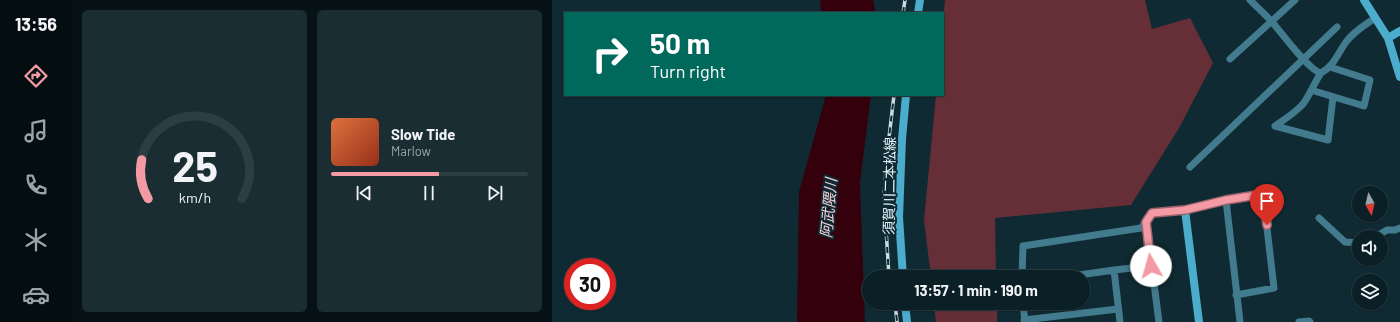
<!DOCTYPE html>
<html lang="en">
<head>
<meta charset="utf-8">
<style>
	:root { --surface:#0b2026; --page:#192d32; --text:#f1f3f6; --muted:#9aa3a7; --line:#2b3e43; --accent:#f49aa5 }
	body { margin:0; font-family:Barlow,"Noto Sans JP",sans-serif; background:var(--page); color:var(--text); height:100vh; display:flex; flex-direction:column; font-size:15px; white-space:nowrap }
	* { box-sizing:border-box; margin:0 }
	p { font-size:13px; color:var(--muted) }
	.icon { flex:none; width:22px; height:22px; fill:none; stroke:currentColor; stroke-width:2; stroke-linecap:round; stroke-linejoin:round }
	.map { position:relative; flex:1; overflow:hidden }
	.drawer { display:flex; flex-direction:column; gap:10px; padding:10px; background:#061215; width:480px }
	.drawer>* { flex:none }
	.guide { position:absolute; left:12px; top:12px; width:380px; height:84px; border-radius:0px; box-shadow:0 1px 3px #0004,0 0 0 1px var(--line); background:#00695c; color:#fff; overflow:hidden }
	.needle { width:26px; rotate:172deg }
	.tools { position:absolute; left:800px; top:186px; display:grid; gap:8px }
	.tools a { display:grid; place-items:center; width:36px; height:36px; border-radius:50%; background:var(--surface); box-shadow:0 1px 3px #0004,0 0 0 1px var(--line); font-size:20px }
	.speed { position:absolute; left:12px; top:258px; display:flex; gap:8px; font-size:20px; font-weight:700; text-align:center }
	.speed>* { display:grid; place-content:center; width:52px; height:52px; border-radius:50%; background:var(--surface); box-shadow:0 1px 3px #0004,0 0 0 1px var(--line); line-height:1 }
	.speed .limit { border:6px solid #d22; background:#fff; color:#111 }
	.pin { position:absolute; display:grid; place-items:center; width:34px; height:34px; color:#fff; margin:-41px -17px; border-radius:50% 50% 50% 0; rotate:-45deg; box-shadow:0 0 4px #0007 }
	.pin .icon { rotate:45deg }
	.me { position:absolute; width:44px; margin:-22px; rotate:353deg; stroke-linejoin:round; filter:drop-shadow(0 0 3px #0008) }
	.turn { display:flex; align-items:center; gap:14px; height:84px; padding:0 20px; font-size:18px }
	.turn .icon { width:52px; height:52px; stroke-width:2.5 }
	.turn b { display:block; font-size:28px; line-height:34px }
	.drawer .widget { flex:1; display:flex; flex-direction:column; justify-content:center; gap:6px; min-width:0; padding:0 14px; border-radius:6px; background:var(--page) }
	.drawer .dial { align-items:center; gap:0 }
	.dial svg { height:104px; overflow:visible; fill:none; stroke:var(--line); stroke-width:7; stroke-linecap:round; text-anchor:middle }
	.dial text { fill:var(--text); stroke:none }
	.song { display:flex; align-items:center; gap:12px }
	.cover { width:48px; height:48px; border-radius:6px; background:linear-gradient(135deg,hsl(20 70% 55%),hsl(10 70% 35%)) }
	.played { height:4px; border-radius:2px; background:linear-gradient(90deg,var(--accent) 55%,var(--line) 55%) }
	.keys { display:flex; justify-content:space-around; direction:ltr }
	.drawer .tiles { flex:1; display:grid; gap:10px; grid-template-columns:repeat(2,1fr) }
	.trip { position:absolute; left:310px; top:270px; width:228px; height:40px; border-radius:20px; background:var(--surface); box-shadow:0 1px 3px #0004,0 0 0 1px var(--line); font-weight:700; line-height:40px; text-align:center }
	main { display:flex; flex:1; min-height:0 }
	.dock { display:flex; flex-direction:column; width:72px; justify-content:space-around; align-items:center; background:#040d0f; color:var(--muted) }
	.dock .icon { width:28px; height:28px }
	.dock .active { color:var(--accent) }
	.dock b { font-size:18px; color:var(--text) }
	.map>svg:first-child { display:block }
</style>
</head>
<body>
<main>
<nav class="dock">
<b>13:56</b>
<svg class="icon active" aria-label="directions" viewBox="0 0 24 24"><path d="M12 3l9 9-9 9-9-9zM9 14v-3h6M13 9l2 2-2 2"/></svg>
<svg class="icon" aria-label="music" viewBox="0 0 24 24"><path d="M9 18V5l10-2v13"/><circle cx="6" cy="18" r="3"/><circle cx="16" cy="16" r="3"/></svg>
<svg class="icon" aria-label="phone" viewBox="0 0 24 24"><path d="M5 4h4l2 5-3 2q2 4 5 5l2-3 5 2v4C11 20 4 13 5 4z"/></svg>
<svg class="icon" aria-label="climate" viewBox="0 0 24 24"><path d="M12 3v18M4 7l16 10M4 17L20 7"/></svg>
<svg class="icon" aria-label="car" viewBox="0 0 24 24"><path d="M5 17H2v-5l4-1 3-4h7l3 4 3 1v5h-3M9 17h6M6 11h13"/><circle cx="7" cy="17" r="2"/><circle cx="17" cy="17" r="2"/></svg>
</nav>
<section class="drawer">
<div class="tiles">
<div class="widget dial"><svg viewBox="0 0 100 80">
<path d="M14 69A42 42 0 1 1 86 69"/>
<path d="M14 69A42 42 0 0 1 9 39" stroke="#f49aa5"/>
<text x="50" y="56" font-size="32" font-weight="700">25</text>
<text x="50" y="72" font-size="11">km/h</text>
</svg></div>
<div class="widget">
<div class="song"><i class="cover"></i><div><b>Slow Tide</b><p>Marlow</p></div></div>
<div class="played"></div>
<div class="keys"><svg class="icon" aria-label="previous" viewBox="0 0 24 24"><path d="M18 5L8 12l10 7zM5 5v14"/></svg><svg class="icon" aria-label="pause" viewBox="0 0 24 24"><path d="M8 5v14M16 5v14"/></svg><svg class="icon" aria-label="next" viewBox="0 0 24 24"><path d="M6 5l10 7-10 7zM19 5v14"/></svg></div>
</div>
</div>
</section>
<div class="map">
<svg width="848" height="322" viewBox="0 0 848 322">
	<rect width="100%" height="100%" fill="#0f2a32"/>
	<path fill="#662f38" d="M393 0H593L600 29 638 18 661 63 627 128 579 205 443 218 444 277H379L372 220 384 95H391V21Z
		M382 303H445V322H384Z"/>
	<path fill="#33000b" d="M268 0H321L324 13H269Z
		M274 95H319L308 183 313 322H245L247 192Z"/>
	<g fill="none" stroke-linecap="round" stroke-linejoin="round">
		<path stroke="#437b8e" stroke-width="7" d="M698 0C705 7 713 14 720 22 730 33 757 71 769 73 782 66 786 53 794 42 802 31 813 25 823 18
			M678 59 743 0
			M759 90 812 106 818 80 778 67
			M723 126 776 140 781 97
			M723 126C733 119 743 113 751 104 758 95 762 83 769 73
			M638 167 785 27
			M674 200 688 322
			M767 218 793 242 807 243
			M594 222 607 322
			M823 237 835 230H843L848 228
			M562 270 568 322
			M470 277 471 246 589 228 600 213 633 210 674 200 711 194 722 288 684 295
			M513 277 562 270 599 266
			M471 303 473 322
			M472 320 566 309
			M747 322 757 321 758 322"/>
		<path stroke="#4caccb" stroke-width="8" d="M812 0 836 38 848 77
			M366 13 368 0
			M836 38 848 31
			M633 210 647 322
			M351 277 347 217 350 139 354 95
			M353 303 355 322"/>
		<defs>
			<path id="rail" d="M351 13 353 0
				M337 277 332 196 336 146 342 95
				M343 303 345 322"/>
		</defs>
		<use href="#rail" stroke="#cadbe1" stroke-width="3.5"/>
		<use href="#rail" stroke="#0f2a32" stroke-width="2" stroke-dasharray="6" stroke-linecap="butt"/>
	</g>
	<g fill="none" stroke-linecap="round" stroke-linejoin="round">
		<defs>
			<path id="route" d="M599 266 594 222 600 213 633 210 674 200 711 194 715 225"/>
		</defs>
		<use href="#route" stroke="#9f646b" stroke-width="10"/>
		<use href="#route" stroke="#f49aa5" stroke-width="7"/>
	</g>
	<g text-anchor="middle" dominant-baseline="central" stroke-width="4" stroke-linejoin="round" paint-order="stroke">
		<g font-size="14" fill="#e7f6fc" stroke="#0f2a32">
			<text transform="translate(337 186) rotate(-89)">須賀川二本松線</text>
		</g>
		<g font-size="15" font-style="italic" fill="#fbd2d6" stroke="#0f2a32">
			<text transform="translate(276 208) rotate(-85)">阿武隈川</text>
		</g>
	</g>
</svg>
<div class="tools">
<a><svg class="needle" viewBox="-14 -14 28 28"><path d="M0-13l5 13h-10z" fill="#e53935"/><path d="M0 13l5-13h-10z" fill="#9aa3a7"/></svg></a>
<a><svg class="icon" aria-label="sound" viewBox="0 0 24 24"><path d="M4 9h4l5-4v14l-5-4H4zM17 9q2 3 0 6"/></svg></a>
<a><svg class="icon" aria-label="layers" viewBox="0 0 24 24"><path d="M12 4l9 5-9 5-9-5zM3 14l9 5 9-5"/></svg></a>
</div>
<div class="speed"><div class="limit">30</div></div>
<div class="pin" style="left:715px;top:225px;background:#d93025"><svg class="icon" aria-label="arrive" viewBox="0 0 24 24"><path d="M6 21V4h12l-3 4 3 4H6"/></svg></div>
<svg class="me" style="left:599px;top:266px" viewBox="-20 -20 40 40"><circle r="19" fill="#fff"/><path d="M0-13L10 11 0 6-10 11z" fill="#f49aa5"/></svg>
<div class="trip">13:57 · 1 min · 190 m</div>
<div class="guide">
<div class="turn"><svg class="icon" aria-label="right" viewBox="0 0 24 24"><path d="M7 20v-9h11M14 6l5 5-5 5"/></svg><div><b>50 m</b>Turn right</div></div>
</div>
</div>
</main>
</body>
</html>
